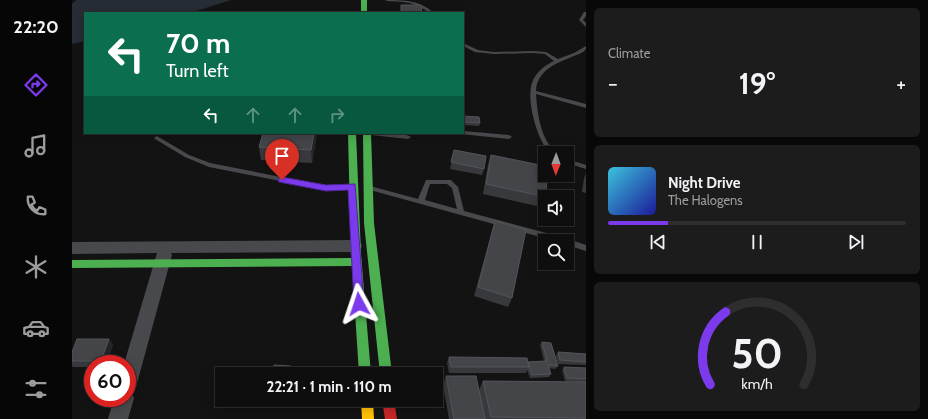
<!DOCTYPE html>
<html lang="en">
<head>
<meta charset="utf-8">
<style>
	:root { --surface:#0e0e0e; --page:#1c1c1c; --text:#f1f3f6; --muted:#9b9c9e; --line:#2e2e2e; --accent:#7c3aed }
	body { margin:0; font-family:Cabin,sans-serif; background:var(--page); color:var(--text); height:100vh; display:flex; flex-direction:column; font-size:15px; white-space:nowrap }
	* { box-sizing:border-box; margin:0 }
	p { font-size:13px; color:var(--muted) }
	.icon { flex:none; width:22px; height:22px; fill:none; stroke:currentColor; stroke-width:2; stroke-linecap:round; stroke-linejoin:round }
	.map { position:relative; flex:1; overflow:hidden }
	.side { display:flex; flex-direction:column; gap:8px; padding:8px; background:#080808; width:342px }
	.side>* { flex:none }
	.guide { position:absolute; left:12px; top:12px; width:380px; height:122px; border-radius:0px; box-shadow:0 2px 10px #0003,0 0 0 1px var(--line); background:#0b6e4f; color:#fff; overflow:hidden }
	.needle { width:26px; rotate:181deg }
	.buttons { position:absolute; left:466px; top:146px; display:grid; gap:8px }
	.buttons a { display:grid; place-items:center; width:36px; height:36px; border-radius:0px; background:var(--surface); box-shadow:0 2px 10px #0003,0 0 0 1px var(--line); font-size:20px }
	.speed { position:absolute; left:12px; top:355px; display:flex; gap:8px; font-size:20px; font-weight:700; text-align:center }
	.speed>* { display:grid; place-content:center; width:52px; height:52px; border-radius:50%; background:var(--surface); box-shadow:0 2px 10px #0003,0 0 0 1px var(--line); line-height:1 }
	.speed .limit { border:6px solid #d22; background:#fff; color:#111 }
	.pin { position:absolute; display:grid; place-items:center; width:34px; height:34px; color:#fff; margin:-41px -17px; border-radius:50% 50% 50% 0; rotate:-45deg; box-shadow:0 0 4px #0007 }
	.pin .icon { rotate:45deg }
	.me { position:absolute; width:44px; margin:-22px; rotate:355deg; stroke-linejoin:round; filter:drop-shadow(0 0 3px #0008) }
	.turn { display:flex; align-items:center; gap:14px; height:84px; padding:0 16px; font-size:18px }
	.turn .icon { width:52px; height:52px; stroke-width:2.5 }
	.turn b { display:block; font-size:28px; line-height:34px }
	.lanes { display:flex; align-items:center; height:38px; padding:0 16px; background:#0003; justify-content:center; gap:20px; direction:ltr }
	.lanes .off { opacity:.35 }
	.big { font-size:30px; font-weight:700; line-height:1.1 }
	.side .tile { flex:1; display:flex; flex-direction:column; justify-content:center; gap:6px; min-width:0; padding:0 14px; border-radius:6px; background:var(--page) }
	.side .dial { align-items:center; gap:0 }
	.dial svg { height:104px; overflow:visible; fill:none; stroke:var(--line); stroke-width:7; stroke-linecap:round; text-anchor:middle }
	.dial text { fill:var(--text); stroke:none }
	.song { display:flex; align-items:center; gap:12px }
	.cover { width:48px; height:48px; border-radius:6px; background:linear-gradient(135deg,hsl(190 70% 55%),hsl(240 70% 35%)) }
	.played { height:4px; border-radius:2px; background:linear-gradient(90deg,var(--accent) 20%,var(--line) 20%) }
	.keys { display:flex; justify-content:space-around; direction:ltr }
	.heat { display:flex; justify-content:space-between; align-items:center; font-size:22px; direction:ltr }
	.trip { position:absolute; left:143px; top:367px; width:228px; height:40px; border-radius:0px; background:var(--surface); box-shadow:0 2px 10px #0003,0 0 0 1px var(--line); font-weight:700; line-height:40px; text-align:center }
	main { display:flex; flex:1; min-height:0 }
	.tab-bar { display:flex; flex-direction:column; width:72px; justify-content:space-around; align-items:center; background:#060606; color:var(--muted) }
	.tab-bar .icon { width:28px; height:28px }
	.tab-bar .active { color:var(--accent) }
	.tab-bar b { font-size:18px; color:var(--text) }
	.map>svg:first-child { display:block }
</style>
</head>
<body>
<main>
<nav class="tab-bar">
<b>22:20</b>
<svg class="icon active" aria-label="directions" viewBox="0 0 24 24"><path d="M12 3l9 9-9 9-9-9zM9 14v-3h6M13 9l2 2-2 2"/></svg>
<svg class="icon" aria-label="music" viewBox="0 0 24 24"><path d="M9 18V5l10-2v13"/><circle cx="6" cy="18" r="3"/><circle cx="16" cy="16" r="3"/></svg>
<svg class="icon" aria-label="phone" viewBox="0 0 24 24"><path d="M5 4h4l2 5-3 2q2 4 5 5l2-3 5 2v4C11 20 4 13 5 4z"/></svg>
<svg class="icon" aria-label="climate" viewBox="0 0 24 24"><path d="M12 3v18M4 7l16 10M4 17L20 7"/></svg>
<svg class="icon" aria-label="car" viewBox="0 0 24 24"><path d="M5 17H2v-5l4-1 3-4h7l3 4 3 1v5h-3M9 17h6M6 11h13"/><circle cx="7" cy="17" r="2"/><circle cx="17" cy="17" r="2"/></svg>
<svg class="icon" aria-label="filters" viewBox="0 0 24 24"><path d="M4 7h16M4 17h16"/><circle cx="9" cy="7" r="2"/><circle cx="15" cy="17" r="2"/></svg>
</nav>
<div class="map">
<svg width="514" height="419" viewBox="0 0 514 419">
	<rect width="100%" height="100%" fill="#131313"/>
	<path fill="#272d35" d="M4 0H159L118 13H13V41L0 44V4Z"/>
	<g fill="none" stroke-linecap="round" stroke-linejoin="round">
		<path fill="#48494c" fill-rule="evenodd" d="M313 0C331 0 348 0 362 13 355 13 349 6 341 4 333 1 324 2 315 1Z
			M512 12H514V16L511 20 514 23V27L507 20Z
			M391 43 406 50 422 52 461 51 474 52 486 59 502 53 514 46V49L511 52C493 61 465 66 464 91L514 104V108L464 94C465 111 468 133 478 146 480 149 483 151 485 153H478C465 141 454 99 460 83 463 73 473 65 482 61L473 54 461 53 422 54 403 52 391 46Z
			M391 131 437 135 440 137 437 139 389 134 388 133H391Z
			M296 133C307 133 330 131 339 137L336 139 299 135Z
			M85 136 117 155 138 163 254 186 280 184 283 186 280 188 254 190 137 167 113 157 83 139 82 138Z
			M495 159 514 165V169L495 163Z
			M354 180H379L386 187 392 211 493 238 514 245V251L495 245V241H483L298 190 295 188 298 186 346 199ZM358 184H375L380 188 385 209 353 200Z"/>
		<path fill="#48494c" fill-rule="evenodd" d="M283 240 288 242 290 246 288 250 283 252 99 253 100 255 64 387 60 394 62 398 56 419H36L42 398H55V364H52L85 253 0 254V242Z"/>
		<path fill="#4caf50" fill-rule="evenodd" d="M289 0H295V13H289Z
			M276 133H284L289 254 299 374H287L280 266 0 268V260L279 258Z
			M291 133H299L302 223 320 374H308L292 223Z"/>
		<path fill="#ffc107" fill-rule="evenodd" d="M289 400H301L302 419H290Z"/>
		<path fill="#c62828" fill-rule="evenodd" d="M310 400H322L325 419H313Z"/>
	</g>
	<path fill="#38393c" d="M391 116 408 123 407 126 391 125Z
		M191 133H245L240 163 189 160 187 147Z
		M382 150 412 169 410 175 378 169Z
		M419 155 474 197H473V199L469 207 411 194 416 165Z
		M514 173V193L510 192 512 178Z
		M423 221 440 298 436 307 402 296 420 231Z
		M37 339 41 345 34 364H21V367H1L0 366V352Z
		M470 342 486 366 483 369 477 368 479 374 477 377 458 378 455 370 454 373H377L375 363 377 357 456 362 472 361 468 345Z
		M486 352 514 354V365L486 364 484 356Z
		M492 367 514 368V419H377L371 385 374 376 407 390 411 381 510 382 493 381 490 370Z
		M197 400H217L216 408 198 407Z"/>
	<path fill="#242526" d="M242 133H245L240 163 239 150Z
		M37 339 41 345 34 364H31L29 361Z
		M215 400H217L216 408 215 403Z"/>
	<path fill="#444549" stroke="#53555a" d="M329 5H349L350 13H329Z
		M391 116 407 117 408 123 391 122Z
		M191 133H242L239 150 187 147Z
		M382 150 414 156 412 169 379 162Z
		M419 155 473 166V175H475L474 197 414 184Z
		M423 221 454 230 440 298 406 287Z
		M5 339H37L29 361H0V352Z
		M470 342 479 343 486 366 476 365 479 374 460 375 456 362 475 361Z
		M486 352 514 354V362L488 360Z
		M377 357 455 358 457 367H379Z
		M202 365 219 366 218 374H200Z
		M492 367 514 368V379L495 378Z
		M374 376H404L413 419H382Z
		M411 381 514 382V418L419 417Z
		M197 400H215V403L196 402Z"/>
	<path fill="#7c3aed" stroke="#51269a" d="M210 177 254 185 283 184 292 304 291 307 287 309 283 307 282 304 276 190 254 191 207 182 206 180 207 178Z"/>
</svg>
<div class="buttons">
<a><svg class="needle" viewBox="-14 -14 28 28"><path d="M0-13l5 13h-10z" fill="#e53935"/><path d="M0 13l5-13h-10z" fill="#9b9c9e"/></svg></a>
<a><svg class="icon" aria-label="sound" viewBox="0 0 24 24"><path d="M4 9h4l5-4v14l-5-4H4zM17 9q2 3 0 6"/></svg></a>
<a><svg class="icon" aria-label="search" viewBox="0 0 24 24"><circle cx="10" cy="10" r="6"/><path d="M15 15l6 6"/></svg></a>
</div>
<div class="speed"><div class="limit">60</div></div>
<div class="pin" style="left:210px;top:180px;background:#d93025"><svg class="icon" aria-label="arrive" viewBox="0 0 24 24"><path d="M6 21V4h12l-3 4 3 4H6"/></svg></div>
<svg class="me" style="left:287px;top:304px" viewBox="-20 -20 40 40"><path d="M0-17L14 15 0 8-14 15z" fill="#7c3aed" stroke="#fff" stroke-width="4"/></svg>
<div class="trip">22:21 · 1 min · 110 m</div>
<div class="guide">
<div class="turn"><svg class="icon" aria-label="left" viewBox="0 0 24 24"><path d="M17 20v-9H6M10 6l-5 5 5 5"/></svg><div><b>70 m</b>Turn left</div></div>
<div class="lanes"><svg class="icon" aria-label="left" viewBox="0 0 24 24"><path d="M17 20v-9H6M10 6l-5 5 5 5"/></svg><svg class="icon off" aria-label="ahead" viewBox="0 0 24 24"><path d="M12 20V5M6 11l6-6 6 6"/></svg><svg class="icon off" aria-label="ahead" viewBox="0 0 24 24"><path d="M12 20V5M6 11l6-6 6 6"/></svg><svg class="icon off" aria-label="right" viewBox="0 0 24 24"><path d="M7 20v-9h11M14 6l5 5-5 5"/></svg></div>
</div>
</div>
<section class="side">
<div class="tile"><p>Climate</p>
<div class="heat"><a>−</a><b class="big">19°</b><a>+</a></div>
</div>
<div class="tile">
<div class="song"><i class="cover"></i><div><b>Night Drive</b><p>The Halogens</p></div></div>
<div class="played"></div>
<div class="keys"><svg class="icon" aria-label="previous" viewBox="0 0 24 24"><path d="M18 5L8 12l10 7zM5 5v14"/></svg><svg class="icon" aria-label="pause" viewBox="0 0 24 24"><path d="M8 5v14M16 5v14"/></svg><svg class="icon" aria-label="next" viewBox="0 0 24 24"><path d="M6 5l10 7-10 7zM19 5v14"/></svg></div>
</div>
<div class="tile dial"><svg viewBox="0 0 100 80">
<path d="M14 69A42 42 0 1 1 86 69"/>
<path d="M14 69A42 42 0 0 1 26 13" stroke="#7c3aed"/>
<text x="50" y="56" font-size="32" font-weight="700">50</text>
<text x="50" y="72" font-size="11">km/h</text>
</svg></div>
</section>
</main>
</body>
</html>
